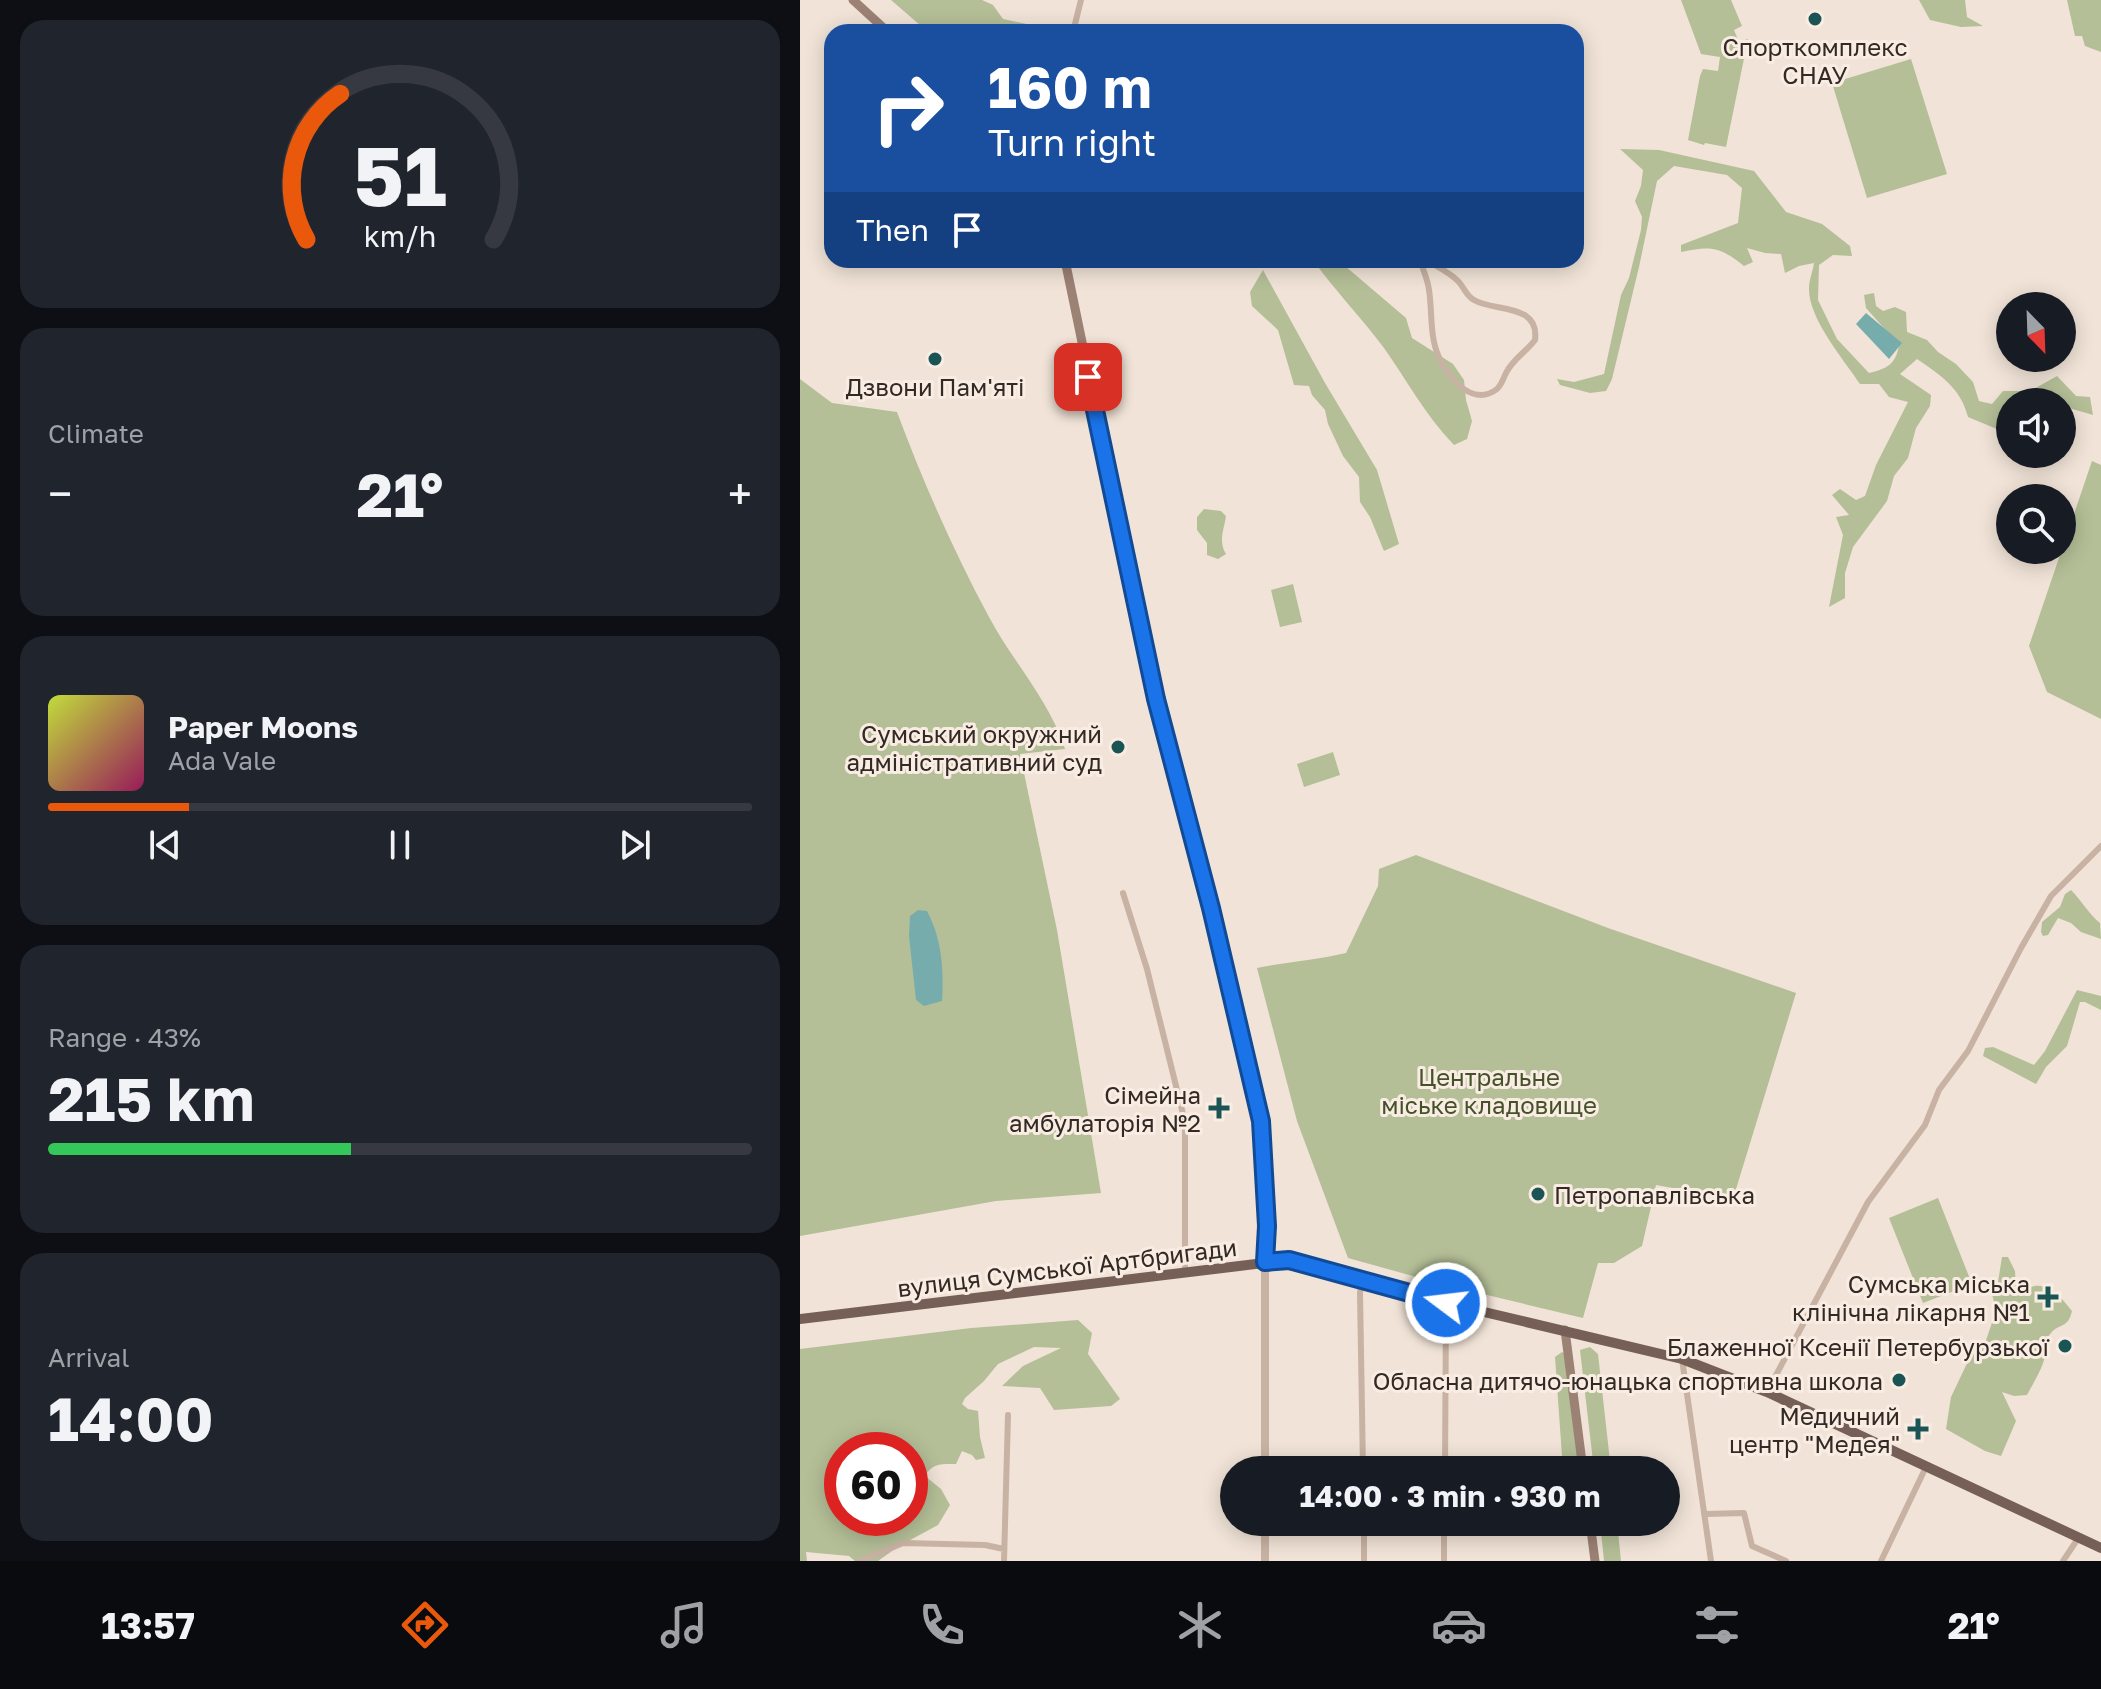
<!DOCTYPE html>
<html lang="en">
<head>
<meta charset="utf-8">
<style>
	:root { --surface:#171b24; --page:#20242c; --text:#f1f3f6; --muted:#9ea1a6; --line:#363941; --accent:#ea580c }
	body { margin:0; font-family:"Golos Text",sans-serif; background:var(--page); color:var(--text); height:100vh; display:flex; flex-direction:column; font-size:30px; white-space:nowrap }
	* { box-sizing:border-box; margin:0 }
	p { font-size:26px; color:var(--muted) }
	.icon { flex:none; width:44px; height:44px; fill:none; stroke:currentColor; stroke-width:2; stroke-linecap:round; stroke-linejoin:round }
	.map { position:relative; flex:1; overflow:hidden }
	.panel { display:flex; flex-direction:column; gap:20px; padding:20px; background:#0d0f14; width:800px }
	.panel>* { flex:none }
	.top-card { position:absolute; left:24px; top:24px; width:760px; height:244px; border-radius:24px; box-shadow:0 4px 20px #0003; background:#1a4fa0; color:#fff; overflow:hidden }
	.needle { width:52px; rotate:157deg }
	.fabs { position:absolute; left:1196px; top:292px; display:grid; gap:16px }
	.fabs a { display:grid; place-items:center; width:80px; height:80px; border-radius:50%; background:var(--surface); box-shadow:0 4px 20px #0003; font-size:40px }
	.speed { position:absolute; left:24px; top:1432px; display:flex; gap:16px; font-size:40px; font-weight:700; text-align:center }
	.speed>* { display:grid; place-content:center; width:104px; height:104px; border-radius:50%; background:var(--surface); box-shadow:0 4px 20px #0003; line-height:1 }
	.speed .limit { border:12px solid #d22; background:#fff; color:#111 }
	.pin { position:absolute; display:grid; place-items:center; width:68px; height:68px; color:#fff; margin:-34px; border-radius:16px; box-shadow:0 4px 12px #0006 }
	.me { position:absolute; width:88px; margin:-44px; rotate:285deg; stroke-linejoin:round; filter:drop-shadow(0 0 6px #0008) }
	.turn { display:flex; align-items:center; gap:28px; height:168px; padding:0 32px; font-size:36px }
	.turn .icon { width:104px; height:104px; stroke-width:2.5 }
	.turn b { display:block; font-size:56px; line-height:68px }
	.then { display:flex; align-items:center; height:76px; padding:0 32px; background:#0003; gap:16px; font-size:30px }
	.big { font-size:60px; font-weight:700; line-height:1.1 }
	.panel .card { flex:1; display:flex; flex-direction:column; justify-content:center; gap:12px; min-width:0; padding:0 28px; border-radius:24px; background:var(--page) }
	.panel .dial { align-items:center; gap:0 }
	.dial svg { height:208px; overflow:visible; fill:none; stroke:var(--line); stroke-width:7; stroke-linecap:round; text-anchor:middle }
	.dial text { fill:var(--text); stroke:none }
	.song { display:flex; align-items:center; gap:24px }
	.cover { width:96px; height:96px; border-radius:12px; background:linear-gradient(135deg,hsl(70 70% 55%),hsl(330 70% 35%)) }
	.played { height:8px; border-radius:4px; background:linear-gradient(90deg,var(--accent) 20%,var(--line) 20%) }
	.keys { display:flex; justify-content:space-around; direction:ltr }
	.heat { display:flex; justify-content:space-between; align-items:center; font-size:44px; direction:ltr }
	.charge { height:12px; border-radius:6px; background:linear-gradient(90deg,#34c759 43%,var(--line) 0) }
	.trip { position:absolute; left:420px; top:1456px; width:460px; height:80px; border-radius:40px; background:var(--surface); box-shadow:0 4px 20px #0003; font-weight:700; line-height:80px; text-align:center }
	.tabs { display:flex; height:128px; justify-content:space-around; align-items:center; background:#090b0e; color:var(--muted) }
	.tabs .icon { width:56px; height:56px }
	.tabs .current { color:var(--accent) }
	.tabs b { font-size:36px; color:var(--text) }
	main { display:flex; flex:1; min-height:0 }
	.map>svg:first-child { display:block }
</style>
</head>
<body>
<main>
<section class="panel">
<div class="card dial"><svg viewBox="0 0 100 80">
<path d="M14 69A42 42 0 1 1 86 69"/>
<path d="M14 69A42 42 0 0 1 27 13" stroke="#ea580c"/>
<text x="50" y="56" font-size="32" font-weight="700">51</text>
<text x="50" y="72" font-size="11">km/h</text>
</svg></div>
<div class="card"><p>Climate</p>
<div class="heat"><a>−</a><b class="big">21°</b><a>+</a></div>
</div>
<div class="card">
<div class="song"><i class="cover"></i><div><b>Paper Moons</b><p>Ada Vale</p></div></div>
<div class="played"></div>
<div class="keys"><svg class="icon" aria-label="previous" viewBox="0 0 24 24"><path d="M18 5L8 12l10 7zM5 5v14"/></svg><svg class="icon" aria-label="pause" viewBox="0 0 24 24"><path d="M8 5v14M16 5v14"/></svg><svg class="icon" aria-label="next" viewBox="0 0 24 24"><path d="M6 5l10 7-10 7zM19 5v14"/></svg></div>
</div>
<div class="card"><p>Range · 43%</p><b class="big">215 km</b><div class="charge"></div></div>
<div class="card"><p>Arrival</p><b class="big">14:00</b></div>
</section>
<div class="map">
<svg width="1301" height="1561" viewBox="0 0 1301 1561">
	<rect width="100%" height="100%" fill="#f1e3d7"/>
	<path fill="#b4bf97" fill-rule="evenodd" d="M91 0H182L193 5 203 19 264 32H128Z
		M881 0H931L942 26 934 30 939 42 948 39 926 147 905 143 904 145 888 140 900 76 903 69 918 71 920 57 901 54Z
		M1119 0H1165L1167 17 1183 26 1161 27 1130 20Z
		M1267 0H1301V52L1285 46 1282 36H1275Z
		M1111 59 1147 174 1067 198 1032 83Z
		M820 149 859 150 954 171 986 212 1022 224 1050 246 1052 256 1033 255 1019 265 1018 300 1037 339 1069 373C1087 369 1096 364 1099 345L1066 308 1064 295 1074 293 1076 306 1083 311 1095 307 1106 312 1107 332 1127 340 1138 352 1156 364 1173 382 1179 401 1192 404 1203 391H1230L1257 376 1276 396 1290 397 1293 415 1262 406V402H1210V428L1204 432 1168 417C1161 389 1141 375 1117 359L1100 374 1131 395 1130 406 1116 428 1108 458 1094 476 1087 501 1053 547 1045 573V598L1029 607 1043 535 1036 517 1049 515 1032 495 1040 489 1056 500 1065 496 1076 465 1108 402 1089 397 1079 384H1060C1044 360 1008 318 1009 288 1009 280 1013 271 1014 263L999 266 985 273 981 254 965 253 947 248 953 262 944 266C919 246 911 246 881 252V245L938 223 942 188 927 175 874 166 857 181 839 267 812 379 806 391 790 393 760 385 757 379 774 382 804 374 821 295 829 278 841 230 842 217 835 201 841 186 843 170Z
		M513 260H538L606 318 612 338 653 364 664 380 666 400 672 421 667 439 654 445C625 415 608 382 584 348 562 318 535 291 513 260Z
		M463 270 525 383 577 470 599 544 584 551 570 517 560 502 559 477 543 456 528 424 525 410 512 395 509 386 494 385 478 330 452 306 450 292Z
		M0 379 32 403 97 412C123 482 154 552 189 617 213 662 249 700 265 749L220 754 257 930 301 1193 196 1201 0 1236Z
		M1292 461 1301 465V719L1247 692 1229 646Z
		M404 509 421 511 426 516C424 530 418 541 426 554L418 559 407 555V543L397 530V517Z
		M493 584 502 622 480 627 471 590Z
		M533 752 540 775 504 787 497 764Z
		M616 855 808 928 996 993 933 1199 856 1185 842 1246 814 1263H798L783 1318 645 1285 548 1258 497 1121 457 968C487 962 516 960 546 953L578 886 579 869Z
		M1271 890C1282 901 1288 913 1300 923L1301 939 1281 932 1271 923 1258 918 1248 935 1243 936 1241 932 1242 922 1260 907 1265 894Z
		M1277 990 1301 996V1010L1285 1002H1280L1267 1046 1246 1067 1236 1084 1183 1056 1185 1048 1193 1047 1234 1065 1245 1051Z
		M1138 1198 1172 1284 1123 1303 1089 1218Z
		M1202 1257H1208L1215 1271 1216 1290C1224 1291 1227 1287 1235 1286 1251 1284 1263 1300 1272 1311 1268 1329 1259 1323 1251 1333 1245 1339 1248 1344 1246 1352 1244 1366 1234 1382 1227 1395L1214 1396 1202 1392 1216 1421 1201 1456 1185 1451 1146 1429 1151 1397 1171 1355 1184 1346 1196 1311 1192 1294 1198 1282Z
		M278 1320 292 1333 288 1354 320 1399 311 1406 254 1410 240 1388 202 1386 223 1366 261 1348 234 1347 198 1364 184 1381 165 1398 162 1404 168 1409 178 1411 180 1437 185 1458 176 1460 172 1455 162 1451 156 1464C142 1464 132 1463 125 1476L141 1489 150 1505 138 1525 99 1546 78 1561H55L49 1556 6 1552 7 1561H0V1349L171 1328ZM42 1450H110V1518H42Z
		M790 1347 798 1354 811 1470H794L780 1350Z
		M762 1352 766 1354 780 1470H763L755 1357Z
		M800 1522H817L821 1561H804Z"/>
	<path fill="#76adac" d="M1066 313 1102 343 1089 359 1056 324Z
		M118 910 127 911C142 939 144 970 142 1001L124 1006 116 1000 109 936 110 916Z"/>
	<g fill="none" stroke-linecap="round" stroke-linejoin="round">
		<path stroke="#c8b2a3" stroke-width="6" d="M273 32 281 0
			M620 260C623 270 628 280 629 290 632 308 630 329 635 346 641 370 670 410 697 389 702 384 703 379 706 373 713 359 726 352 735 340 740 303 694 312 674 300 666 296 664 287 658 281 649 272 636 266 626 260
			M323 893 347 969 385 1122V1272
			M562 1281 560 1293 563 1470
			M882 1359 911 1561
			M967 1392 1068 1202 1125 1125 1139 1090 1168 1051 1221 948 1251 896 1301 846
			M645 1470 646 1303
			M906 1514 944 1513 952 1546 986 1561
			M564 1522V1561
			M60 1561 103 1543 185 1545 204 1549
			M204 1561 208 1415
			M644 1561V1522
			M1081 1561 1126 1467
			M1263 1561 1279 1537"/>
		<path stroke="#c8b2a3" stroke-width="8" d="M465 1262V1470
			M465 1561V1522"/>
		<path stroke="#9c8175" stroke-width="9" d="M53 0 88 32
			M265 260 356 699 411 908 461 1121 467 1226 465 1262
			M765 1330 783 1470
			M790 1522 795 1561"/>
		<path stroke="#765f56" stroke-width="10" d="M0 1319 489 1260 646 1303 882 1359 967 1392 1301 1548"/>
	</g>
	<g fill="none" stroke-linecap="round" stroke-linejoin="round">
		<defs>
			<path id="route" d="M288 377 356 699 411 908 461 1121 467 1226 465 1262 489 1260 646 1303"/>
		</defs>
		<use href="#route" stroke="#114b97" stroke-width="20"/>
		<use href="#route" stroke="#1a73e8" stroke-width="14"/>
	</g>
	<g fill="#1b5454" stroke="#f9ede3" stroke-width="3">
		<circle cx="1015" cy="19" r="8"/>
		<circle cx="135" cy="359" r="8"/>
		<circle cx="318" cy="747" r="8"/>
		<path d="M415 1096h8v8h8v8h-8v8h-8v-8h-8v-8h8z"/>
		<circle cx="738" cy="1194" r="8"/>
		<path d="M1244 1285h8v8h8v8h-8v8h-8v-8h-8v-8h8z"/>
		<circle cx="1265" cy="1346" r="8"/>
		<circle cx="1099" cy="1380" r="8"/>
		<path d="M1114 1417h8v8h8v8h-8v8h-8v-8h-8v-8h8z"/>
	</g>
	<g text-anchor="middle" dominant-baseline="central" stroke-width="6" stroke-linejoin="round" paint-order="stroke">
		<g font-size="24" fill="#332925" stroke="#f9ede3" text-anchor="end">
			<text x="1015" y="46" text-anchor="middle">Спорткомплекс<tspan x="1015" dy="28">СНАУ</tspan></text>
			<text x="135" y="386" text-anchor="middle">Дзвони Пам'яті</text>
			<text x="302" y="733">Сумський окружний<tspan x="302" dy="28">адміністративний суд</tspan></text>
			<text x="401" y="1094">Сімейна<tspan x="401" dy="28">амбулаторія №2</tspan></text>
			<text x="754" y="1194" text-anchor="start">Петропавлівська</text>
			<text x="1230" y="1283">Сумська міська<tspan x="1230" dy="28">клінічна лікарня №1</tspan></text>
			<text x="1249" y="1346">Блаженної Ксенії Петербурзької</text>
			<text x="1083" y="1380">Обласна дитячо-юнацька спортивна школа</text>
			<text x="1100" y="1415">Медичний<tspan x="1100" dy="28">центр "Медея"</tspan></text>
		</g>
		<g font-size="24" fill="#455229" stroke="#f9ede3">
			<text x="689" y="1076">Центральне<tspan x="689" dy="28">міське кладовище</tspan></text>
		</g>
		<g font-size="24" fill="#332925" stroke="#f9ede3">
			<text transform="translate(267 1267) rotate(-7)">вулиця Сумської Артбригади</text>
		</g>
	</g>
</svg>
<div class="fabs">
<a><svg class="needle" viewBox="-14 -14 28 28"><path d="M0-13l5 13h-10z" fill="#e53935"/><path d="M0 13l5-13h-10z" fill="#9ea1a6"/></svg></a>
<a><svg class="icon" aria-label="sound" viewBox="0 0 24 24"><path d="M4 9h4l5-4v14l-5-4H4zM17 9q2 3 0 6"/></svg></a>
<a><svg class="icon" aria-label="search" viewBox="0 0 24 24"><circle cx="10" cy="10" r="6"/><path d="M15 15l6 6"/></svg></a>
</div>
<div class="speed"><div class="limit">60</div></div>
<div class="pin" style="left:288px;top:377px;background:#d93025"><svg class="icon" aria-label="arrive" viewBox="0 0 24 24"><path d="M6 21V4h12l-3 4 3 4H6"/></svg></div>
<svg class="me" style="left:646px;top:1303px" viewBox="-20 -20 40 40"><circle r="17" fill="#1a73e8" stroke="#fff" stroke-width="3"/><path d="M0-11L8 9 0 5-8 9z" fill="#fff"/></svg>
<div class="trip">14:00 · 3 min · 930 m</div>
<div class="top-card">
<div class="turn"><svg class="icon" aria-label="right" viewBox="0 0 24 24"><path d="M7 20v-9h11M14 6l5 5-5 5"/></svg><div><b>160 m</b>Turn right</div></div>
<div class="then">Then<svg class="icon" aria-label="arrive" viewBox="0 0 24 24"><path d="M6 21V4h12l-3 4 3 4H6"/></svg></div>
</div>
</div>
</main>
<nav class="tabs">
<b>13:57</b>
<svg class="icon current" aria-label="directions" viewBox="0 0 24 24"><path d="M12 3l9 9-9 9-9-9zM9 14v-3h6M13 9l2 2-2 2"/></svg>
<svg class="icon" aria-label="music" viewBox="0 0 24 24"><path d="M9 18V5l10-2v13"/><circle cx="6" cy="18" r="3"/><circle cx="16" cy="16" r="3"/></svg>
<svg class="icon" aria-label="phone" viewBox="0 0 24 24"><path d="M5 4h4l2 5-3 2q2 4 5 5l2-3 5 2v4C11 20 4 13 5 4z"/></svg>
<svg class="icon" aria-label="climate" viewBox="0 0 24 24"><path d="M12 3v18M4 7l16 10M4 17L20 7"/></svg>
<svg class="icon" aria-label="car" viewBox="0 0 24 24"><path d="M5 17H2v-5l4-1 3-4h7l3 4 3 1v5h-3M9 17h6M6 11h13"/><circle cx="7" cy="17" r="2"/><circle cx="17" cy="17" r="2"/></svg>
<svg class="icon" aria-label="filters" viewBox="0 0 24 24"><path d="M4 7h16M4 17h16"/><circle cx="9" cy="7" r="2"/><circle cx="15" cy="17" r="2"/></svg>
<b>21°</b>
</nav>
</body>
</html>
